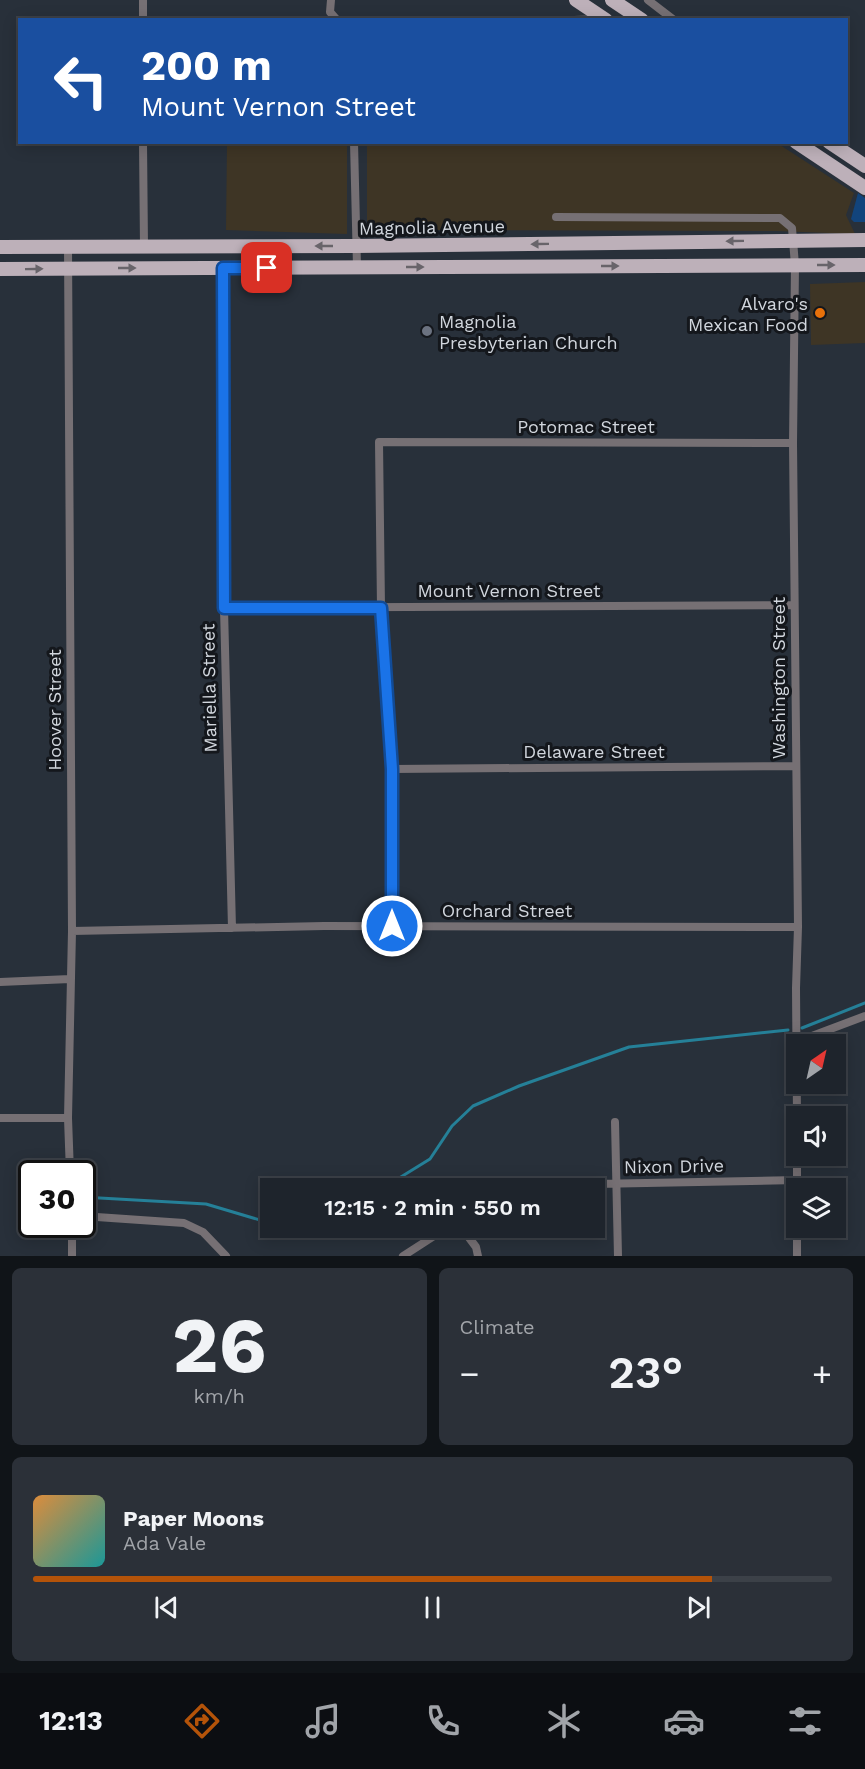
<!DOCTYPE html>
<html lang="en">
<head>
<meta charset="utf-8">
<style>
	:root { --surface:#1e242c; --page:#2b3038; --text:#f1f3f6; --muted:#a1a4a9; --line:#3c4148; --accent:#b45309 }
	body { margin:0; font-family:"Work Sans",sans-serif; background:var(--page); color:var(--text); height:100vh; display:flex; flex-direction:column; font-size:22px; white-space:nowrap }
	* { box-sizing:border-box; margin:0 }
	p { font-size:20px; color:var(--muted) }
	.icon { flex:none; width:33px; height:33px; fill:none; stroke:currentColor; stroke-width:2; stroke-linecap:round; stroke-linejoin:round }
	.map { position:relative; height:1256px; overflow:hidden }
	.panel { display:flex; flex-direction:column; gap:12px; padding:12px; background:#101418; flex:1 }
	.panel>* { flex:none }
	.top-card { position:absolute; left:18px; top:18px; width:830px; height:126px; border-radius:0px; box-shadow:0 3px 15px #0003,0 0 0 2px var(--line); background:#1a4fa0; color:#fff; overflow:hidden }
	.needle { width:39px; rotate:34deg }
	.fabs { position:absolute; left:786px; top:1034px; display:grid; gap:12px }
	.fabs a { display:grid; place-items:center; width:60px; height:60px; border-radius:0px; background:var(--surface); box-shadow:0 3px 15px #0003,0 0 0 2px var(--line); font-size:30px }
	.speed { position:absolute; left:18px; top:1160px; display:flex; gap:12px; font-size:30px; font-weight:700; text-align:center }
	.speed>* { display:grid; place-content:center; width:78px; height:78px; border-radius:50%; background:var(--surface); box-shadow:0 3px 15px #0003,0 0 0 2px var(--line); line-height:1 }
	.speed .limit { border:3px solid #111; border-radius:9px; background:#fff; color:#111 }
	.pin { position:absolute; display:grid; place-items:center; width:51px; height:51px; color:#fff; margin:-26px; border-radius:12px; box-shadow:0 3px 9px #0006 }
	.me { position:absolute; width:66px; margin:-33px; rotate:0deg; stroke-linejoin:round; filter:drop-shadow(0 0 4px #0008) }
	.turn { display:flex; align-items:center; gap:21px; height:126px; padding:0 24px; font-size:27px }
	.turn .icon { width:78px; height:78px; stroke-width:2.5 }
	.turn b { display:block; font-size:42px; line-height:51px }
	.big { font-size:45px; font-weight:600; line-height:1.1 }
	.panel .card { flex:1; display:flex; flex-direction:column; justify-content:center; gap:9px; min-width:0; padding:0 21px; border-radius:9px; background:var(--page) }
	.panel .dial { align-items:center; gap:0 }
	.dial b { font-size:78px; line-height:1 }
	.song { display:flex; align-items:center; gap:18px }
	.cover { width:72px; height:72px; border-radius:9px; background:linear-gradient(135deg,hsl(30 70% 55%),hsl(180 70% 35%)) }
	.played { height:6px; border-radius:3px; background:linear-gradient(90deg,var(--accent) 85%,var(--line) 85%) }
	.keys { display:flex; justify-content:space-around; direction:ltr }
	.heat { display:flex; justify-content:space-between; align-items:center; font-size:33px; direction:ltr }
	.panel .tiles { flex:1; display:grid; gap:12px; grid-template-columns:1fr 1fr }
	.card:last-child { grid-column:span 2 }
	.trip { position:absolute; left:260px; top:1178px; width:345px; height:60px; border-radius:0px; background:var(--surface); box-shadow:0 3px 15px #0003,0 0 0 2px var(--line); font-weight:600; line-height:60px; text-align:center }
	.menu { display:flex; height:96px; justify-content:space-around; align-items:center; background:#0c0e12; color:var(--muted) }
	.menu .icon { width:42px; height:42px }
	.menu .on { color:var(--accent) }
	.menu b { font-size:27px; color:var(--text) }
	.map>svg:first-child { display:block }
</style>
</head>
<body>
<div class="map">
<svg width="865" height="1256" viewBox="0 0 865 1256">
	<rect width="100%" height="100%" fill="#28303a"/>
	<path fill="#3e3525" d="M227 143H347V234L226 230Z
		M367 143H777L854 193 846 215 855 234 776 231 367 230Z
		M865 282V343L811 345 810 284Z"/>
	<path fill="#12447c" d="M858 193 865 198V222H854L851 219Z"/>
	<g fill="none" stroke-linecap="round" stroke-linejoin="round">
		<path stroke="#258098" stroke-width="3" d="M802 1028 865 1003
			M383 1188 430 1159 452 1126 473 1106 519 1086 629 1047 788 1030
			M82 1197 206 1204 270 1223"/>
		<path stroke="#767074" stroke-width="8" d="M143 0V20
			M331 0 330 12 337 20
			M648 0 674 20
			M574 20 601 19
			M143 142 144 247
			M354 142 357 267
			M556 217 780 218 792 228 795 265 793 443 798 927 796 988 797 1116
			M68 246 72 931 68 1118 70 1173
			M223 268 224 608 232 928
			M224 608 794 605
			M392 769 795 766
			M391 926 392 769 381 608 379 442 793 443
			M72 931 324 926 798 927
			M0 982 70 979
			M796 1042 865 1016
			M0 1118H68
			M615 1122 618 1256
			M797 1155V1188
			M517 1188 541 1185 797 1180
			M82 1216 184 1223 203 1232 226 1256
			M72 1224V1256
			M461 1227 476 1247 478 1256
			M797 1227V1256
			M403 1256 448 1227"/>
		<path stroke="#bdb0b9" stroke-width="14" d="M576 0 606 20
			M612 0 642 20
			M796 142 865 188
			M829 142 865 166
			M0 247 355 246 865 240
			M0 269 865 265"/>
	</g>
	<defs><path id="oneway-solid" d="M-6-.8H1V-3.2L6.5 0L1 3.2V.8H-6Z" transform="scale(1.5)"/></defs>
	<g fill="#68646a">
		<use href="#oneway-solid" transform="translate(735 241) rotate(179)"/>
		<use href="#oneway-solid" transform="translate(540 244) rotate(179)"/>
		<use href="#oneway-solid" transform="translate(324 246) rotate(180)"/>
		<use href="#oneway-solid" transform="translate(826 265)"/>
		<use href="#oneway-solid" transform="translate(610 266)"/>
		<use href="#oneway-solid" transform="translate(415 267)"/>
		<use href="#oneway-solid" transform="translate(127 268)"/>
		<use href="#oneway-solid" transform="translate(34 269) rotate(-1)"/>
	</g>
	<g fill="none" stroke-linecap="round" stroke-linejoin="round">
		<defs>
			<path id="route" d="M267 268H223L224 608H381L392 769V926"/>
		</defs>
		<use href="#route" stroke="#114b97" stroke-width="15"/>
		<use href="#route" stroke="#1a73e8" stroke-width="10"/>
	</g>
	<circle fill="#e8710a" stroke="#14171c" stroke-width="2" cx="820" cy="313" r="6"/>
	<circle fill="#6b7280" stroke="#14171c" stroke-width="2" cx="427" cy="331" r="6"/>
	<g text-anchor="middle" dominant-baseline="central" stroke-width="6" stroke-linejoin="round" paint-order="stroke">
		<g font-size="18" fill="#d1d6dd" stroke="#14171c">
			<text transform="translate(432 227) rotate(-1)">Magnolia Avenue</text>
			<text x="586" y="426">Potomac Street</text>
			<text x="509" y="590">Mount Vernon Street</text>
			<text transform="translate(778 678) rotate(-90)">Washington Street</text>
			<text transform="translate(209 688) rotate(-91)">Mariella Street</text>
			<text transform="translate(54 710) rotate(-90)">Hoover Street</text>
			<text x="594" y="751">Delaware Street</text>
			<text x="507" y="910">Orchard Street</text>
			<text transform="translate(674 1166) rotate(-1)">Nixon Drive</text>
		</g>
		<g font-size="18" fill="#d1d6dd" stroke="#14171c" text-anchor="end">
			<text x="808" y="303">Alvaro's<tspan x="808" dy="21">Mexican Food</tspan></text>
			<text x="439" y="321" text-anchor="start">Magnolia<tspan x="439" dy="21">Presbyterian Church</tspan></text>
		</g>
	</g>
</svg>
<div class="fabs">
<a><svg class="needle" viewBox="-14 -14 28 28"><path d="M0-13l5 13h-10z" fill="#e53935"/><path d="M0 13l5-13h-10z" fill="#a1a4a9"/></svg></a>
<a><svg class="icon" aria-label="sound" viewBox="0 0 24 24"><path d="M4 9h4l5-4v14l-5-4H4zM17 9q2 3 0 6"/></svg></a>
<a><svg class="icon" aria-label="layers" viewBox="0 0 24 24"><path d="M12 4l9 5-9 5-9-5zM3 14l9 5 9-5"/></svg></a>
</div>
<div class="speed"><div class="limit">30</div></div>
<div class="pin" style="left:267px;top:268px;background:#d93025"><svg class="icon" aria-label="arrive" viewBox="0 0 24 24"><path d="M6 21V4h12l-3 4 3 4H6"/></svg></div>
<svg class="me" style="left:392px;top:926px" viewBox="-20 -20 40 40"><circle r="17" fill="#1a73e8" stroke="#fff" stroke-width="3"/><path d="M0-11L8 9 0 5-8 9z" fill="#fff"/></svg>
<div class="trip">12:15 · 2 min · 550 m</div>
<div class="top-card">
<div class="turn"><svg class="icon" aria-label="left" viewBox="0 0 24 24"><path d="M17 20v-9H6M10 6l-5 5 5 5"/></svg><div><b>200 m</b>Mount Vernon Street</div></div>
</div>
</div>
<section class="panel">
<div class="tiles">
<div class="card dial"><b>26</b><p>km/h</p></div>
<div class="card"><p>Climate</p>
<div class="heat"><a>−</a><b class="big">23°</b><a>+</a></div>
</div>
<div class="card">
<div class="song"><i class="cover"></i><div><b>Paper Moons</b><p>Ada Vale</p></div></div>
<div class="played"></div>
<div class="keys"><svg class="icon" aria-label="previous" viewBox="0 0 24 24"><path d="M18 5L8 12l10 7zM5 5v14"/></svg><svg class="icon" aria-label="pause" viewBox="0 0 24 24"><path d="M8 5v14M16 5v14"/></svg><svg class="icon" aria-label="next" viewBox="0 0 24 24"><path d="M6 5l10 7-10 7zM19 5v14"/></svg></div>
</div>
</div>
</section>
<nav class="menu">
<b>12:13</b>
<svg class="icon on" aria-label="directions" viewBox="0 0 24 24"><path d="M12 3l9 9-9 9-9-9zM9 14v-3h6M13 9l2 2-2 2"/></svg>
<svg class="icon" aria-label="music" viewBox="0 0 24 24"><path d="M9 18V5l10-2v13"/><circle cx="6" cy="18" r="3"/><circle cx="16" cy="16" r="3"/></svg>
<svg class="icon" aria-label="phone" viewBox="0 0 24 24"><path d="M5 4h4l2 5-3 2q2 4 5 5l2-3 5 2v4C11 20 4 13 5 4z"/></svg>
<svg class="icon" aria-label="climate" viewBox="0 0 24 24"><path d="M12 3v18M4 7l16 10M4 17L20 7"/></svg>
<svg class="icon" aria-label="car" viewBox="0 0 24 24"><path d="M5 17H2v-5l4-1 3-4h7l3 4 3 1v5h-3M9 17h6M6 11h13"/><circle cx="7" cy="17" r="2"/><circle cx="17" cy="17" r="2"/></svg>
<svg class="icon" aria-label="filters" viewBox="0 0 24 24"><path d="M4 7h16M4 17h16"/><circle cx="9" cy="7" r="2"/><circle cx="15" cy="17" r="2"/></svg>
</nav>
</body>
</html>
